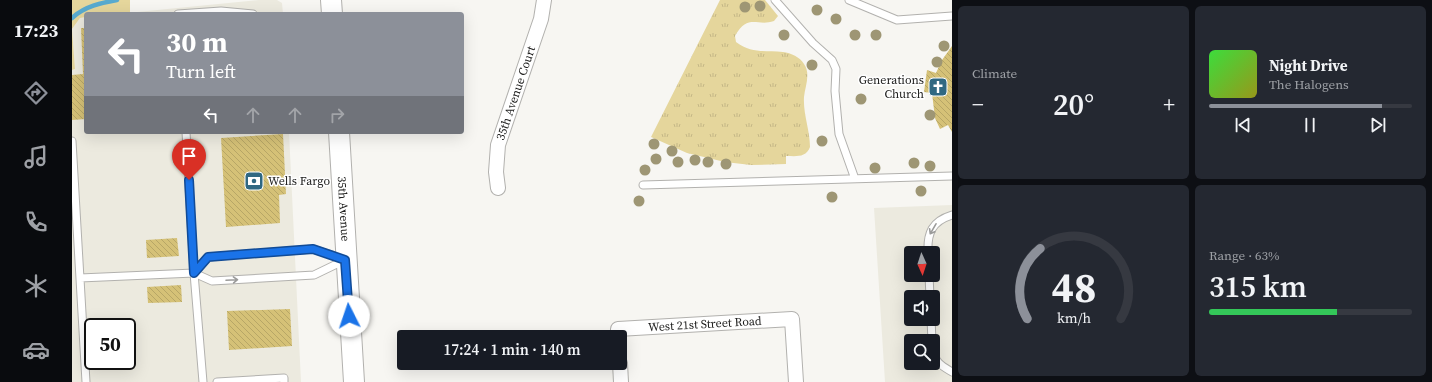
<!DOCTYPE html>
<html lang="en">
<head>
<meta charset="utf-8">
<style>
	:root { --surface:#171b24; --page:#242831; --text:#f1f3f6; --muted:#9ea1a6; --line:#363941; --accent:#8c9099 }
	body { margin:0; font-family:"Source Serif 4",serif; background:var(--page); color:var(--text); height:100vh; display:flex; flex-direction:column; font-size:15px; white-space:nowrap }
	* { box-sizing:border-box; margin:0 }
	p { font-size:13px; color:var(--muted) }
	.icon { flex:none; width:22px; height:22px; fill:none; stroke:currentColor; stroke-width:2; stroke-linecap:round; stroke-linejoin:round }
	.map { position:relative; flex:1; overflow:hidden }
	.drawer { display:flex; flex-direction:column; gap:6px; padding:6px; background:#0d0f14; width:480px }
	.drawer>* { flex:none }
	.top-card { position:absolute; left:12px; top:12px; width:380px; height:122px; border-radius:4px; box-shadow:0 4px 16px #0002; background:#8c9099; color:#fff; overflow:hidden }
	.needle { width:26px; rotate:177deg }
	.buttons { position:absolute; left:832px; top:246px; display:grid; gap:8px }
	.buttons a { display:grid; place-items:center; width:36px; height:36px; border-radius:4px; background:var(--surface); box-shadow:0 4px 16px #0002; font-size:20px }
	.speed { position:absolute; left:12px; top:318px; display:flex; gap:8px; font-size:20px; font-weight:700; text-align:center }
	.speed>* { display:grid; place-content:center; width:52px; height:52px; border-radius:50%; background:var(--surface); box-shadow:0 4px 16px #0002; line-height:1 }
	.speed .limit { border:2px solid #111; border-radius:6px; background:#fff; color:#111 }
	.pin { position:absolute; display:grid; place-items:center; width:34px; height:34px; color:#fff; margin:-41px -17px; border-radius:50% 50% 50% 0; rotate:-45deg; box-shadow:0 0 4px #0007 }
	.pin .icon { rotate:45deg }
	.me { position:absolute; width:44px; margin:-22px; rotate:356deg; stroke-linejoin:round; filter:drop-shadow(0 0 3px #0008) }
	.turn { display:flex; align-items:center; gap:14px; height:84px; padding:0 16px; font-size:18px }
	.turn .icon { width:52px; height:52px; stroke-width:2.5 }
	.turn b { display:block; font-size:28px; line-height:34px }
	.lanes { display:flex; align-items:center; height:38px; padding:0 16px; background:#0003; justify-content:center; gap:20px; direction:ltr }
	.lanes .off { opacity:.35 }
	.big { font-size:30px; font-weight:600; line-height:1.1 }
	.drawer .widget { flex:1; display:flex; flex-direction:column; justify-content:center; gap:6px; min-width:0; padding:0 14px; border-radius:6px; background:var(--page) }
	.drawer .dial { align-items:center; gap:0 }
	.dial svg { height:104px; overflow:visible; fill:none; stroke:var(--line); stroke-width:7; stroke-linecap:round; text-anchor:middle }
	.dial text { fill:var(--text); stroke:none }
	.song { display:flex; align-items:center; gap:12px }
	.cover { width:48px; height:48px; border-radius:6px; background:linear-gradient(135deg,hsl(120 70% 55%),hsl(60 70% 35%)) }
	.played { height:4px; border-radius:2px; background:linear-gradient(90deg,var(--accent) 85%,var(--line) 85%) }
	.keys { display:flex; justify-content:space-around; direction:ltr }
	.heat { display:flex; justify-content:space-between; align-items:center; font-size:22px; direction:ltr }
	.charge { height:6px; border-radius:3px; background:linear-gradient(90deg,#34c759 63%,var(--line) 0) }
	.drawer .tiles { flex:1; display:grid; gap:6px; grid-template-columns:repeat(2,1fr) }
	.trip { position:absolute; left:325px; top:330px; width:230px; height:40px; border-radius:4px; background:var(--surface); box-shadow:0 4px 16px #0002; font-weight:600; line-height:40px; text-align:center }
	main { display:flex; flex:1; min-height:0 }
	.dock { display:flex; flex-direction:column; width:72px; justify-content:space-around; align-items:center; background:#090b0e; color:var(--muted) }
	.dock .icon { width:28px; height:28px }
	.dock .selected { color:var(--accent) }
	.dock b { font-size:18px; color:var(--text) }
	.map>svg:first-child { display:block }
</style>
</head>
<body>
<main>
<nav class="dock">
<b>17:23</b>
<svg class="icon selected" aria-label="directions" viewBox="0 0 24 24"><path d="M12 3l9 9-9 9-9-9zM9 14v-3h6M13 9l2 2-2 2"/></svg>
<svg class="icon" aria-label="music" viewBox="0 0 24 24"><path d="M9 18V5l10-2v13"/><circle cx="6" cy="18" r="3"/><circle cx="16" cy="16" r="3"/></svg>
<svg class="icon" aria-label="phone" viewBox="0 0 24 24"><path d="M5 4h4l2 5-3 2q2 4 5 5l2-3 5 2v4C11 20 4 13 5 4z"/></svg>
<svg class="icon" aria-label="climate" viewBox="0 0 24 24"><path d="M12 3v18M4 7l16 10M4 17L20 7"/></svg>
<svg class="icon" aria-label="car" viewBox="0 0 24 24"><path d="M5 17H2v-5l4-1 3-4h7l3 4 3 1v5h-3M9 17h6M6 11h13"/><circle cx="7" cy="17" r="2"/><circle cx="17" cy="17" r="2"/></svg>
</nav>
<div class="map">
<svg width="880" height="382" viewBox="0 0 880 382">
	<defs>
		<pattern id="grass-tufts" width="24" height="20" patternUnits="userSpaceOnUse"><rect width="24" height="20" fill="#e5d69c"/><path d="M3 7l-1-3M5 7V3M7 7l1-3M15 17l-1-3M17 17v-4M19 17l1-3" fill="none" stroke="#c4b786"/></pattern>
		<pattern id="building-back-hatch" width="6" height="6" patternUnits="userSpaceOnUse"><rect width="6" height="6" fill="#d5c177"/><path d="M-1 5l2 2M0 0l6 6M5-1l2 2" fill="none" stroke="#b7a666"/></pattern>
	</defs>
	<rect width="100%" height="100%" fill="#f7f6f2"/>
	<path fill="#eceadf" fill-rule="evenodd" d="M187 0H205L210 3 211 14H45Z
		M14 17V132H217L229 382H0V70L3 69 0 29 8 18ZM21 327H55V361H21Z
		M880 205V382H813L802 208ZM839 253H861V275H839ZM839 297H861V319H839ZM839 341H861V363H839Z"/>
	<path fill="url(#grass-tufts)" d="M648 0H693L706 16 702 21C685 27 676 13 663 36L664 42C680 54 693 50 711 52 719 53 728 57 732 64 739 74 733 87 732 97 731 114 738 130 738 147 734 158 724 156 714 156V164L679 165 653 162 615 153 579 137Z"/>
	<path fill="#e5d69c" d="M0 0H58V13L14 14V17L8 18 0 29 3 69 0 70Z"/>
	<g fill="none" stroke-linecap="round" stroke-linejoin="round">
		<path stroke="#58aacf" stroke-width="4.5" d="M0 18C13 6 29 3 45 0"/>
	</g>
	<path fill="url(#building-back-hatch)" d="M9 28H14V119L0 120V75L11 74Z
		M880 46V132L876 125 868 129 863 118 860 93 852 92 855 70 864 73 870 60Z
		M211 134 214 194 207 195 208 223 154 227 149 138Z
		M105 238 107 256 75 258 74 240Z
		M109 285 110 302 76 303 75 287Z
		M218 309 220 346 157 350 155 311Z"/>
	<g fill="none" stroke-linecap="round" stroke-linejoin="round">
		<defs>
			<path id="lane" d="M703 0 741 43 760 60 764 69 763 91 767 134 783 179
				M777 0 825 20 880 16
				M106 14 149 11 181 14
				M114 132 122 273 131 382
				M0 141 14 382
				M571 185 880 176
				M856 253C855 233 860 221 880 215
				M122 273 136 257 241 249 273 259
				M857 275 858 297
				M8 278 122 273 140 281 242 275 273 260
				M859 319 860 341
				M861 349C862 362 870 366 880 372
				M145 382 212 378V382"/>
			<g id="street">
				<path id="s1" d="M426 188 424 172 426 145 469 19 472 0"/>
				<path id="s2" d="M546 337V329L720 319 724 382"/>
				<path d="M548 363 549 382"/>
			</g>
			<g id="secondary">
				<path d="M259 0 260 14"/>
				<path id="s3" d="M267 132 282 382"/>
			</g>
		</defs>
		<use href="#lane" stroke="#b2b1ae" stroke-width="9"/>
		<use href="#street" stroke="#b2b1ae" stroke-width="16"/>
		<use href="#secondary" stroke="#b2b1ae" stroke-width="22"/>
		<use href="#lane" stroke="#fff" stroke-width="7"/>
		<use href="#street" stroke="#fff" stroke-width="14"/>
		<use href="#secondary" stroke="#fff" stroke-width="20"/>
	</g>
	<g fill="#9e9674">
		<circle cx="688" cy="6" r="5.5"/>
		<circle cx="673" cy="7" r="5.5"/>
		<circle cx="745" cy="10" r="5.5"/>
		<circle cx="764" cy="19" r="5.5"/>
		<circle cx="712" cy="35" r="5.5"/>
		<circle cx="783" cy="35" r="5.5"/>
		<circle cx="804" cy="35" r="5.5"/>
		<circle cx="872" cy="46" r="5.5"/>
		<circle cx="865" cy="62" r="5.5"/>
		<circle cx="740" cy="65" r="5.5"/>
		<circle cx="789" cy="99" r="5.5"/>
		<circle cx="858" cy="115" r="5.5"/>
		<circle cx="750" cy="141" r="5.5"/>
		<circle cx="582" cy="144" r="5.5"/>
		<circle cx="600" cy="151" r="5.5"/>
		<circle cx="584" cy="159" r="5.5"/>
		<circle cx="623" cy="160" r="5.5"/>
		<circle cx="606" cy="162" r="5.5"/>
		<circle cx="636" cy="162" r="5.5"/>
		<circle cx="842" cy="163" r="5.5"/>
		<circle cx="654" cy="164" r="5.5"/>
		<circle cx="858" cy="166" r="5.5"/>
		<circle cx="803" cy="168" r="5.5"/>
		<circle cx="573" cy="170" r="5.5"/>
		<circle cx="849" cy="191" r="5.5"/>
		<circle cx="760" cy="197" r="5.5"/>
		<circle cx="567" cy="201" r="5.5"/>
	</g>
	<defs><path id="oneway-shaft" d="M-6 0H5M1.5-3L5.5 0L1.5 3" fill="none" stroke-width="1.6" stroke-linecap="round" stroke-linejoin="round"/></defs>
	<g stroke="#9b9b9a">
		<use href="#oneway-shaft" transform="translate(861 229) rotate(120)"/>
		<use href="#oneway-shaft" transform="translate(160 280) rotate(-3)"/>
	</g>
	<g fill="none" stroke-linecap="round" stroke-linejoin="round">
		<defs>
			<path id="route" d="M117 180 122 273 136 257 241 249 273 260 277 316"/>
		</defs>
		<use href="#route" stroke="#114b97" stroke-width="10"/>
		<use href="#route" stroke="#1a73e8" stroke-width="7"/>
	</g>
	<defs>
		<symbol id="church-square" viewBox="-11 -11 22 22"><rect x="-9" y="-9" width="18" height="18" rx="4" fill="#306882" stroke="#fff"/><path d="M-1.2-6h2.4v3.5h3.3v2.4h-3.3V6h-2.4V-.1h-3.3v-2.4h3.3Z" fill="#fff"/></symbol>
		<symbol id="bank-square" viewBox="-11 -11 22 22"><rect x="-9" y="-9" width="18" height="18" rx="4" fill="#306882" stroke="#fff"/><path d="M-6-4H6V4H-6ZM0-2.3a2.3 2.3 0 1 0 0 4.6a2.3 2.3 0 1 0 0-4.6Z" fill="#fff"/></symbol>
	</defs>
	<g fill-rule="evenodd">
		<use href="#church-square" x="855" y="76" width="22" height="22"/>
		<use href="#bank-square" x="171" y="170" width="22" height="22"/>
	</g>
	<g text-anchor="middle" dominant-baseline="central" stroke-width="3" stroke-linejoin="round" paint-order="stroke">
		<g font-size="12" fill="#20201f" stroke="#fff" text-anchor="end">
			<text x="852" y="80">Generations<tspan x="852" dy="14">Church</tspan></text>
			<text x="196" y="181" text-anchor="start">Wells Fargo</text>
		</g>
		<g font-size="12" fill="#20201f" stroke="#fff">
			<text stroke="none"><textPath href="#s1" startOffset="98">35th Avenue Court</textPath></text>
			<text stroke="none"><textPath href="#s3" startOffset="77">35th Avenue</textPath></text>
			<text stroke="none"><textPath href="#s2" startOffset="95">West 21st Street Road</textPath></text>
		</g>
	</g>
</svg>
<div class="buttons">
<a><svg class="needle" viewBox="-14 -14 28 28"><path d="M0-13l5 13h-10z" fill="#e53935"/><path d="M0 13l5-13h-10z" fill="#9ea1a6"/></svg></a>
<a><svg class="icon" aria-label="sound" viewBox="0 0 24 24"><path d="M4 9h4l5-4v14l-5-4H4zM17 9q2 3 0 6"/></svg></a>
<a><svg class="icon" aria-label="search" viewBox="0 0 24 24"><circle cx="10" cy="10" r="6"/><path d="M15 15l6 6"/></svg></a>
</div>
<div class="speed"><div class="limit">50</div></div>
<div class="pin" style="left:117px;top:180px;background:#d93025"><svg class="icon" aria-label="arrive" viewBox="0 0 24 24"><path d="M6 21V4h12l-3 4 3 4H6"/></svg></div>
<svg class="me" style="left:277px;top:316px" viewBox="-20 -20 40 40"><circle r="19" fill="#fff"/><path d="M0-13L10 11 0 6-10 11z" fill="#1a73e8"/></svg>
<div class="trip">17:24 · 1 min · 140 m</div>
<div class="top-card">
<div class="turn"><svg class="icon" aria-label="left" viewBox="0 0 24 24"><path d="M17 20v-9H6M10 6l-5 5 5 5"/></svg><div><b>30 m</b>Turn left</div></div>
<div class="lanes"><svg class="icon" aria-label="left" viewBox="0 0 24 24"><path d="M17 20v-9H6M10 6l-5 5 5 5"/></svg><svg class="icon off" aria-label="ahead" viewBox="0 0 24 24"><path d="M12 20V5M6 11l6-6 6 6"/></svg><svg class="icon off" aria-label="ahead" viewBox="0 0 24 24"><path d="M12 20V5M6 11l6-6 6 6"/></svg><svg class="icon off" aria-label="right" viewBox="0 0 24 24"><path d="M7 20v-9h11M14 6l5 5-5 5"/></svg></div>
</div>
</div>
<section class="drawer">
<div class="tiles">
<div class="widget"><p>Climate</p>
<div class="heat"><a>−</a><b class="big">20°</b><a>+</a></div>
</div>
<div class="widget">
<div class="song"><i class="cover"></i><div><b>Night Drive</b><p>The Halogens</p></div></div>
<div class="played"></div>
<div class="keys"><svg class="icon" aria-label="previous" viewBox="0 0 24 24"><path d="M18 5L8 12l10 7zM5 5v14"/></svg><svg class="icon" aria-label="pause" viewBox="0 0 24 24"><path d="M8 5v14M16 5v14"/></svg><svg class="icon" aria-label="next" viewBox="0 0 24 24"><path d="M6 5l10 7-10 7zM19 5v14"/></svg></div>
</div>
<div class="widget dial"><svg viewBox="0 0 100 80">
<path d="M14 69A42 42 0 1 1 86 69"/>
<path d="M14 69A42 42 0 0 1 24 15" stroke="#8c9099"/>
<text x="50" y="56" font-size="32" font-weight="700">48</text>
<text x="50" y="72" font-size="11">km/h</text>
</svg></div>
<div class="widget"><p>Range · 63%</p><b class="big">315 km</b><div class="charge"></div></div>
</div>
</section>
</main>
</body>
</html>
